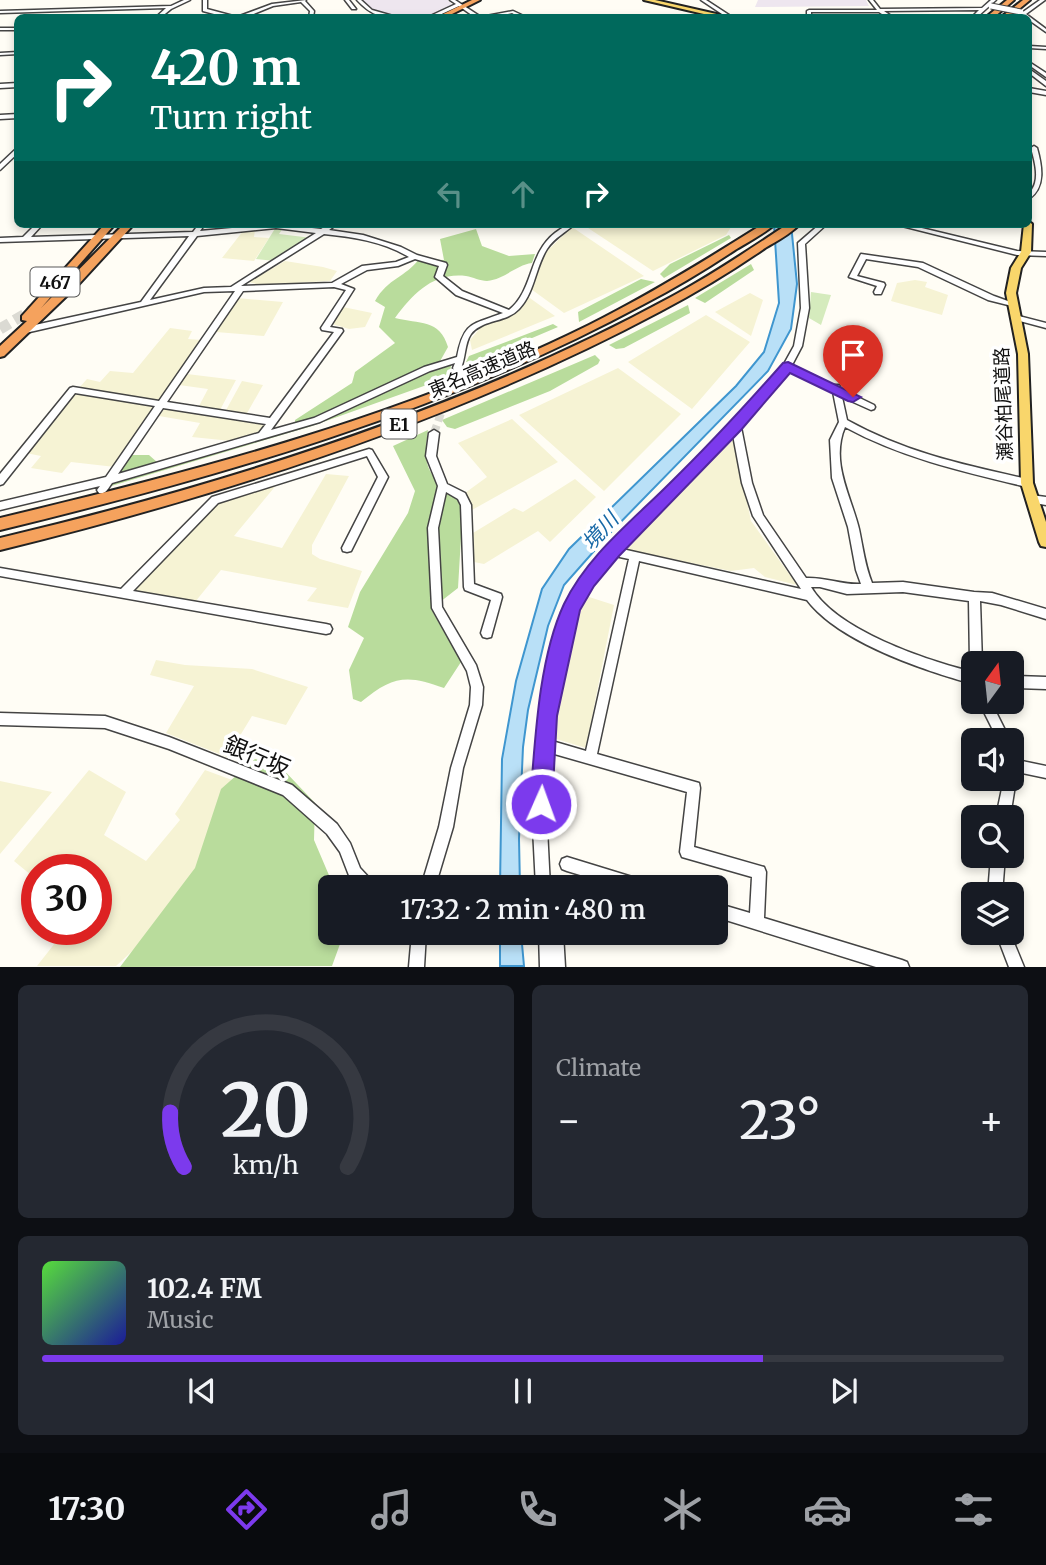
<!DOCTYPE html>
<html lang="en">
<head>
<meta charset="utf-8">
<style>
	:root { --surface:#171b24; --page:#242831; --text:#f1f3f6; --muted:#9ea1a6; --line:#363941; --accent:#7c3aed }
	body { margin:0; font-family:Merriweather,"Noto Sans JP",serif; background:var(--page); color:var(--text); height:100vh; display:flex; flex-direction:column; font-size:26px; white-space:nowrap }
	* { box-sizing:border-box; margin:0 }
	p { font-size:23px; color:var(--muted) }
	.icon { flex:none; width:38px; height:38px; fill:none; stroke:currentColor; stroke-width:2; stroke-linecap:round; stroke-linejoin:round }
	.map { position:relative; height:967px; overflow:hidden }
	.sheet { display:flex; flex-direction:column; gap:18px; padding:18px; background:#0d0f14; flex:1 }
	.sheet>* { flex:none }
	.hud { position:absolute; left:14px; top:14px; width:1018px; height:214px; border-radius:10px; box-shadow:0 4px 10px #0003; background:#00695c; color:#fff; overflow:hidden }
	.needle { width:46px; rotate:15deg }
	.fabs { position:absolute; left:961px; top:651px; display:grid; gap:14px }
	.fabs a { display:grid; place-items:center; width:63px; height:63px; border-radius:10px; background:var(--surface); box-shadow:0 4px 10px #0003; font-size:35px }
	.speed { position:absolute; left:21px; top:854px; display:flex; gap:14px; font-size:35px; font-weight:700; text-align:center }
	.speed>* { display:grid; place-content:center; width:91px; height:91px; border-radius:50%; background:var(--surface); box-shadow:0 4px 10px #0003; line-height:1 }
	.speed .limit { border:10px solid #d22; background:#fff; color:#111 }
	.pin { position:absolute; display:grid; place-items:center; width:60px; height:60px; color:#fff; margin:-72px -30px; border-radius:50% 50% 50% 0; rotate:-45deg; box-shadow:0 0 7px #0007 }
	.pin .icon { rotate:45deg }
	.me { position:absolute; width:77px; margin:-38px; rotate:2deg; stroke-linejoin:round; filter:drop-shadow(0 0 5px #0008) }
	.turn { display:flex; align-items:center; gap:24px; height:147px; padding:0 21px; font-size:32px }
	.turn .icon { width:91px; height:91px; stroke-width:2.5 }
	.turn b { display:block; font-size:49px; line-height:60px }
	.lanes { display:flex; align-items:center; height:66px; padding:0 21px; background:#0003; justify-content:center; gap:35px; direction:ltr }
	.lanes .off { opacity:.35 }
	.big { font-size:52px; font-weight:600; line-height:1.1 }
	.sheet .tile { flex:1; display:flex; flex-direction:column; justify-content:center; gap:10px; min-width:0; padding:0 24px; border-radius:10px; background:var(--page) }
	.sheet .dial { align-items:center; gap:0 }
	.dial svg { height:182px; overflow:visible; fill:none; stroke:var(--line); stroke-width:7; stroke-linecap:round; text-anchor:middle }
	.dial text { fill:var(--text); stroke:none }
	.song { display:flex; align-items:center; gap:21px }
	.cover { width:84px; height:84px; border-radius:10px; background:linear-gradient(135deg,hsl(110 70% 55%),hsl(240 70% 35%)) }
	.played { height:7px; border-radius:4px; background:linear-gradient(90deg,var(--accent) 75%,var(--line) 75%) }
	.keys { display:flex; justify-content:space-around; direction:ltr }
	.heat { display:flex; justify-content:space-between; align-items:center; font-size:38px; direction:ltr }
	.sheet .tiles { flex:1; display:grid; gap:18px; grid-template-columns:1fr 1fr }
	.tile:last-child { grid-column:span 2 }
	.trip { position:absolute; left:318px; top:875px; width:410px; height:70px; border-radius:10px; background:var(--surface); box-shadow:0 4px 10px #0003; font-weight:600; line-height:70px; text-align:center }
	.dock { display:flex; height:112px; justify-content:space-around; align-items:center; background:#090b0e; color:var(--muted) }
	.dock .icon { width:49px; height:49px }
	.dock .selected { color:var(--accent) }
	.dock b { font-size:32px; color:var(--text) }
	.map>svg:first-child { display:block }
</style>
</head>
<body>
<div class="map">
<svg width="1046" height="967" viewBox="0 0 1046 967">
	<rect width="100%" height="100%" fill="#fffdf5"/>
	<path fill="#eee6ef" d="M360 0H448L453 6 426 17H401L372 11Z
		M758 0H866L869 6 755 7Z"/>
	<path fill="#f6f3d4" d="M582 224 655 227 674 224H733L726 235 653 271Z
		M572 227 644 276 564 313 531 289 546 252Z
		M255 230 254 237 269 238 254 261 222 258 243 231Z
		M285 261 323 267 337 271 330 281 260 285 249 282Z
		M915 280 927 282 925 287 948 295 942 315 891 301 897 283Z
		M750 293 763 300 751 336 715 312Z
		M527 296 555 316 472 350 470 340 483 325 516 312Z
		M237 298 283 302 264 336 216 332Z
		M343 307 372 313 365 327 349 329 332 324Z
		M706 315 750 342 692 409 628 362Z
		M170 328 192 331 188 339 202 340 160 401 78 389 87 379 100 382 110 371 133 373Z
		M618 368 681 414 604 491 519 415Z
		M187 374 236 380 220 410 199 406 208 389 179 385Z
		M242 381 263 385 246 415 225 412Z
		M74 394 155 406 115 467 71 462 62 473 31 468 41 456 26 453Z
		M165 408 268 424 262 434 231 441 192 437 200 423 159 416Z
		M512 419 558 462 472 510 465 493 487 477 458 443Z
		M734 437 751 521 797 585 765 577 754 568 731 571 621 549Z
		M326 474 349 476 312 545V554L320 559 362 571 348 608 307 601 317 588 221 570 195 602 131 595 204 512 222 502 278 483 234 536 282 548Z
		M575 479 596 497 550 542 538 531 484 564 474 562 473 533 514 508 523 512Z
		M586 596 614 605 586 748 553 738 558 682 573 623Z
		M156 660 185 665 252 669 308 687 286 725 252 716 227 757 166 733 194 686 150 675Z
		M89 770 126 792 104 835 146 861 180 820 175 814 205 770 243 784 179 908 116 966H37L66 929H96V870H37V880L14 861Z
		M0 781 52 792 0 854Z"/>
	<path fill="#d5ebbd" d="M276 227 283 228 279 234 312 238 275 261 256 259Z
		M811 292 831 295 821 325 809 318Z"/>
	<path fill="#b9dc9c" d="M476 229 482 246 509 256 535 254 532 263C516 265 505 279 487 281 480 281 473 277 466 276 433 272 413 294 395 318 419 324 440 319 448 347L439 363 451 366 449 377 312 426 108 487 129 455H149L158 463 317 420 295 423V420L352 383 355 372 395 343 379 327 385 307 375 301C388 278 406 277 419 259L444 260 440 239Z
		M729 235 731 238 664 278 660 274 670 264Z
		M751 264 754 270 705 303 695 298Z
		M641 279 655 282 579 322 578 312Z
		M688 305 690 313 624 348 616 349 609 345Z
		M553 324 558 327 469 365 466 362 469 356Z
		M595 355 600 360 598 364 550 391 455 429 447 427 442 420Z
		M428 430C421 478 433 474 463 504L458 588 431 609 461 662 444 688C407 674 392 676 361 702L353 699 349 670 364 638 348 627 360 592 408 513 415 491 393 446Z
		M255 759 278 764 315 803 314 840 334 887H331V933H344L332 966 120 967 195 868 221 789Z"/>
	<path fill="#b9e0f7" stroke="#3f96cf" stroke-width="2" d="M774 224H791L797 284 791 329 768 371 610 533 564 585 548 626 528 710 523 747 519 839 520 887H500L502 759 516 681 542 589 569 549 736 386 764 352 779 303Z
		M500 933H521L524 966H500Z"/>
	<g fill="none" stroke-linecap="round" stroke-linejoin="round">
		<path stroke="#dbdad3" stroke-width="8" stroke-dasharray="8 4.5" stroke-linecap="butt" d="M434 433 457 368"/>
		<path stroke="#dbdad3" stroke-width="11" stroke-dasharray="11 6" stroke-linecap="butt" d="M0 329 32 310 79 270"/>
		<defs>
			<path id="minor" d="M184 0H190L171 9 160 18H155L166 8 0 13V11L171 6Z
				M203 0H207V9L237 17 272 4 306 0 305 1 314 11 313 18H309L310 11 301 2 273 6 244 18H229L203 11Z
				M345 0H349L356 9H352Z
				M357 0H361L372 10 400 18C380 18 370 14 357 0Z
				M450 0H455L481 17 513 11 528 18H521L512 13 491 18H476L459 6 433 18H426L456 4Z
				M701 0H706L732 17 728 18Z
				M869 0H873L880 9 982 8 991 0H996L976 18H971L979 10 884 11 894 18H888L879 12H811V18L807 17V11L809 10H877Z
				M1040 0H1045L1026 14 1046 29V32L1029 20V18L1019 15V11L1023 12Z
				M0 28H18V30H0Z
				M1029 46 1046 47V49L1029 48Z
				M18 52V54L0 55V53Z
				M1029 62 1046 73V77L1029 65Z
				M1029 69 1046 81V86L1029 73Z
				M18 83V87L0 88V84Z
				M1029 88 1046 91V95L1029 92Z
				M18 114V118L0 119V115Z
				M1034 146 1037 148C1042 166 1046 187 1029 199 1029 192 1033 190 1035 183 1038 172 1034 159 1031 148Z
				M18 147V153L0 170V164Z
				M36 224H43L31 237 193 232 199 224H205L200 231 276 224 321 229 329 224H337L329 230 363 235 401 247 417 255 446 263 447 265 443 276 462 291 509 310C534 290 528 254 555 233 562 228 567 224 575 224 566 232 554 238 547 249 535 268 535 292 519 309 506 323 483 319 471 334 464 344 466 359 460 370H454L453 368 455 363 430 371 320 422 112 483C108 488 106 495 99 493L97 490 100 486 0 510V502L106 477 155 406 75 393 3 484 0 485V474L70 388 73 387 159 401 235 291 204 292 21 334 18 333 17 331 21 328 141 302 189 236 0 242V238L23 237ZM276 228 316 233 231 287 204 288 150 300 197 236ZM324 234C353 237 382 241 409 257L396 262 362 266 332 283 241 286ZM415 259 439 266 435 277 456 295 503 313C472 325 464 321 457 357L424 367 314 418 271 430 343 331 342 329 330 327 354 289 341 284 367 270 398 266ZM334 287 346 290 321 328 322 330 334 332 270 418 167 402 243 291ZM163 408 266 424 259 433 118 474Z
				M633 224H667L664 226H636Z
				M820 224H827L805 244 809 308 802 346 792 365 833 385H839L841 389 874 405 875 407 874 409 871 410 842 397 847 420C907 453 961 464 1027 479L1030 480 1032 483 1030 486 1027 487C964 472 902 458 845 427 830 462 851 496 859 529 863 548 865 566 872 583L903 582 974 592 992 593 1046 609V619L1001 605 980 601 982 663H973V667L970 663 969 601 903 592 847 594 820 587H811C837 631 926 660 973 672V684C923 670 839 642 807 600L639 561 597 754 699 783 700 788 694 847 764 867 766 872 764 918 902 960 907 962 909 967H876L716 917V903L750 913 752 877 682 857 680 852 687 792 551 753 547 828 550 887H536L533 828 541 716 567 608 598 559 733 424 784 364 794 346 801 308 798 243ZM788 370 833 392 839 422 830 440 832 478 848 527 856 570 861 584C842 585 825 577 806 578L763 515 752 483 741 427ZM733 435 742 483 753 516 801 589 622 549ZM615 556 629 559 586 751 552 741 553 716 577 609 606 565Z
				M894 224H905L1017 251 1046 252V256L1017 255Z
				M861 254 923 263 994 296 1016 304 1012 306 988 300 918 267 866 259 857 276 884 283 885 285 881 294H875L874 292 877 286 849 277Z
				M1012 315H1015L1046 323V328L1012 319Z
				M434 430 439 433 436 456 447 484 465 493 471 505 474 584 501 594 502 597 491 637 487 638 483 637 481 633 491 600 465 590 464 587 461 505 458 499 446 492 438 528 442 607 476 665 483 687 482 705 463 768 453 827 435 887H421L439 827 451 768 470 705 471 687 467 671 432 608 428 528 438 486 426 456 429 433Z
				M369 449 372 450 388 477 351 551 347 552 343 551 342 548 378 477 367 456 218 503 133 591 326 624 330 625 332 629 330 633 326 634 0 576V568L121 589 212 497Z
				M1031 495 1046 497V505L1028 502 1026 499 1028 496Z
				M1012 676 1046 677V689L1012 688Z
				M979 702H991L1010 740H998Z
				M0 713 105 716 169 737 292 785 337 824 350 843 360 868 373 882 375 887H359L350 878 340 852 327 834 283 795 169 749 105 728 0 725Z
				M1012 759 1046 766V778L1012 771Z
				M1012 773 1015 774 1016 779 1010 817H996L1004 779H1012Z
				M991 856H1005L1002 894H988Z
				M567 857 642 880 647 882 649 887H620L567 871 562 869 560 864 562 859Z
				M412 933H426L424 967H409Z
				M539 933H563L565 967H540Z
				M996 933H1010L1024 967H1009Z"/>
			<path id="major" d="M644 0H655L734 18H721Z
				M1029 222 1032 224 1031 252 1021 268 1016 293 1028 354 1033 483 1046 522V547L1041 546 1039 542 1021 483 1018 354 1006 293 1011 268 1021 252 1024 224H1029Z"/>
			<path id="highway" d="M472 0H480L444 18H435Z
				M1007 0H1014L993 18H985Z
				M1023 0H1030L1008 18H1000Z
				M105 224H115L41 308 124 224H134L78 285 4 356 0 357V346L27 321 22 320V316Z
				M763 224H775C764 234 748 242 735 250 705 270 675 288 644 304 442 413 222 476 0 530V518C201 470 403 417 589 325 649 295 706 260 763 224Z
				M788 224H800C790 234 777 241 765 248 732 271 697 292 661 311 457 420 224 495 0 550V538C228 484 465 409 671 297 712 275 750 249 788 224Z"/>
		</defs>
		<use href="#minor" stroke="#444" stroke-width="3"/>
		<use href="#major" stroke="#222" stroke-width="4"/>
		<use href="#highway" stroke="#222" stroke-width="4"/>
		<use href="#minor" fill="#fff" fill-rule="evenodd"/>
		<use href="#major" fill="#f9d66b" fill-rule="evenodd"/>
		<use href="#highway" fill="#f5a25d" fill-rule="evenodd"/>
		<defs>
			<path id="minor-bridge" d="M991 6 1021 12"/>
		</defs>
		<use href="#minor-bridge" stroke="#444" stroke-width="7" stroke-linecap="butt"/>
		<use href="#minor-bridge" stroke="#fff" stroke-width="5"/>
	</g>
	<path fill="#7c3aed" stroke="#51269a" stroke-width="2" d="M788 362 861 397 853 402 848 401 790 373 741 430 619 556 594 586 580 610 557 716 552 804 549 812 541 815 533 812 530 804C535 743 538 660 564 604 587 556 632 521 669 484 709 445 746 405 783 363Z"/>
	<g text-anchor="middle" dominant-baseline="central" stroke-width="7" stroke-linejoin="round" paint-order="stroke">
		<g fill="#fff" stroke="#585858" stroke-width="2">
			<rect x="30.5" y="267.5" width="49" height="29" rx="5"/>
			<rect x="381.5" y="409.5" width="35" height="29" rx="5"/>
		</g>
		<g font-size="18" font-weight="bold" fill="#111">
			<text x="55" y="282">467</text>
			<text x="399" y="424">E1</text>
		</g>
		<g font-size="19" fill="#111" stroke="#fff">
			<text transform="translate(482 369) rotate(-23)">東名高速道路</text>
			<text transform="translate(1003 404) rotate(-92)">瀬谷柏尾道路</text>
		</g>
		<g font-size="21" font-style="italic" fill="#1768a6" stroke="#fff">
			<text transform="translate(600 531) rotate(-48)">境川</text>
		</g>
		<g font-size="23" fill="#111" stroke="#fff">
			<text transform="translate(257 756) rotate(23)">銀行坂</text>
		</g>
	</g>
</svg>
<div class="fabs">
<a><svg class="needle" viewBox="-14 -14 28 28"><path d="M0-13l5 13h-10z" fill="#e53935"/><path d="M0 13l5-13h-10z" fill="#9ea1a6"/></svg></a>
<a><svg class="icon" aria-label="sound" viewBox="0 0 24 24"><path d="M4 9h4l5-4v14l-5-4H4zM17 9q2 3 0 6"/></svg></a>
<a><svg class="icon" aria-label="search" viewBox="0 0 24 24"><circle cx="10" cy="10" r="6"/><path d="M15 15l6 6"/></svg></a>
<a><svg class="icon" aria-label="layers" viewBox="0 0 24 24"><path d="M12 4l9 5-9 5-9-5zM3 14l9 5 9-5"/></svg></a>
</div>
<div class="speed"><div class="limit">30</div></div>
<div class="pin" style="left:853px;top:397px;background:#d93025"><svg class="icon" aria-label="arrive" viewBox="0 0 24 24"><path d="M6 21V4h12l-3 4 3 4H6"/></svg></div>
<svg class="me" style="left:541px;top:804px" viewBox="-20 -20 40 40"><circle r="17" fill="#7c3aed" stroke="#fff" stroke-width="3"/><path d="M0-11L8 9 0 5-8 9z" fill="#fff"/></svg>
<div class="trip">17:32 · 2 min · 480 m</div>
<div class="hud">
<div class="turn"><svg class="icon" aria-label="right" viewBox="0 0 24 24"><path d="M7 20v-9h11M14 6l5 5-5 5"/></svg><div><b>420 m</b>Turn right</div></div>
<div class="lanes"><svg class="icon off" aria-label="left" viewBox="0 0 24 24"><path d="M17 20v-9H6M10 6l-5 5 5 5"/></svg><svg class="icon off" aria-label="ahead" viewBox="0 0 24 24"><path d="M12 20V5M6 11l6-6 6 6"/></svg><svg class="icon" aria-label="right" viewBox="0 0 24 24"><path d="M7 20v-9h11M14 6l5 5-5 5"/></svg></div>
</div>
</div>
<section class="sheet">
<div class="tiles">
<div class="tile dial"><svg viewBox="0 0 100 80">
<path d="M14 69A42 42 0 1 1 86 69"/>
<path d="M14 69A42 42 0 0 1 8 45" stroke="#7c3aed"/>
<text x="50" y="56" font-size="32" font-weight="700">20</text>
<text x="50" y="72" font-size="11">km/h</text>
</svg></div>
<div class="tile"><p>Climate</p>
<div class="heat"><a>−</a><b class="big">23°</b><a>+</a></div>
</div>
<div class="tile">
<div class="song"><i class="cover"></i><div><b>102.4 FM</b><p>Music</p></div></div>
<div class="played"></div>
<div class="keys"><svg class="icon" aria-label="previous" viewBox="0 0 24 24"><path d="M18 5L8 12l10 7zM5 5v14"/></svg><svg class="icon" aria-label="pause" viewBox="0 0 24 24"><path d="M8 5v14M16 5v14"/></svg><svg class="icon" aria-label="next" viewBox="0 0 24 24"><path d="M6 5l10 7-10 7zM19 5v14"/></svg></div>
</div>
</div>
</section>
<nav class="dock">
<b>17:30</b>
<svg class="icon selected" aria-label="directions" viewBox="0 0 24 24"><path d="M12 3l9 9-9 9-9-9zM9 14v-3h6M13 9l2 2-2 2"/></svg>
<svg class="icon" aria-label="music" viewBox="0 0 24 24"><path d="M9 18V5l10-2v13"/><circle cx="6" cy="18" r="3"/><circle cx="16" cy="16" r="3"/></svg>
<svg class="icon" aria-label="phone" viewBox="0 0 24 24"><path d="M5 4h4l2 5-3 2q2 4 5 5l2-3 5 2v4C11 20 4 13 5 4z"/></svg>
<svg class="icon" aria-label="climate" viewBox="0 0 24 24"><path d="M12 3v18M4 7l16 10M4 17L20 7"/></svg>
<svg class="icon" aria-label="car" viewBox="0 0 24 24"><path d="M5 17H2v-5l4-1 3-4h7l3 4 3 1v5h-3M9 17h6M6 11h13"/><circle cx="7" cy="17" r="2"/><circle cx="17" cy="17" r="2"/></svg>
<svg class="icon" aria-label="filters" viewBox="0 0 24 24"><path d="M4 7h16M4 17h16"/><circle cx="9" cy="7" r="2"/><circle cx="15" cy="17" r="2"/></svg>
</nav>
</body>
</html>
